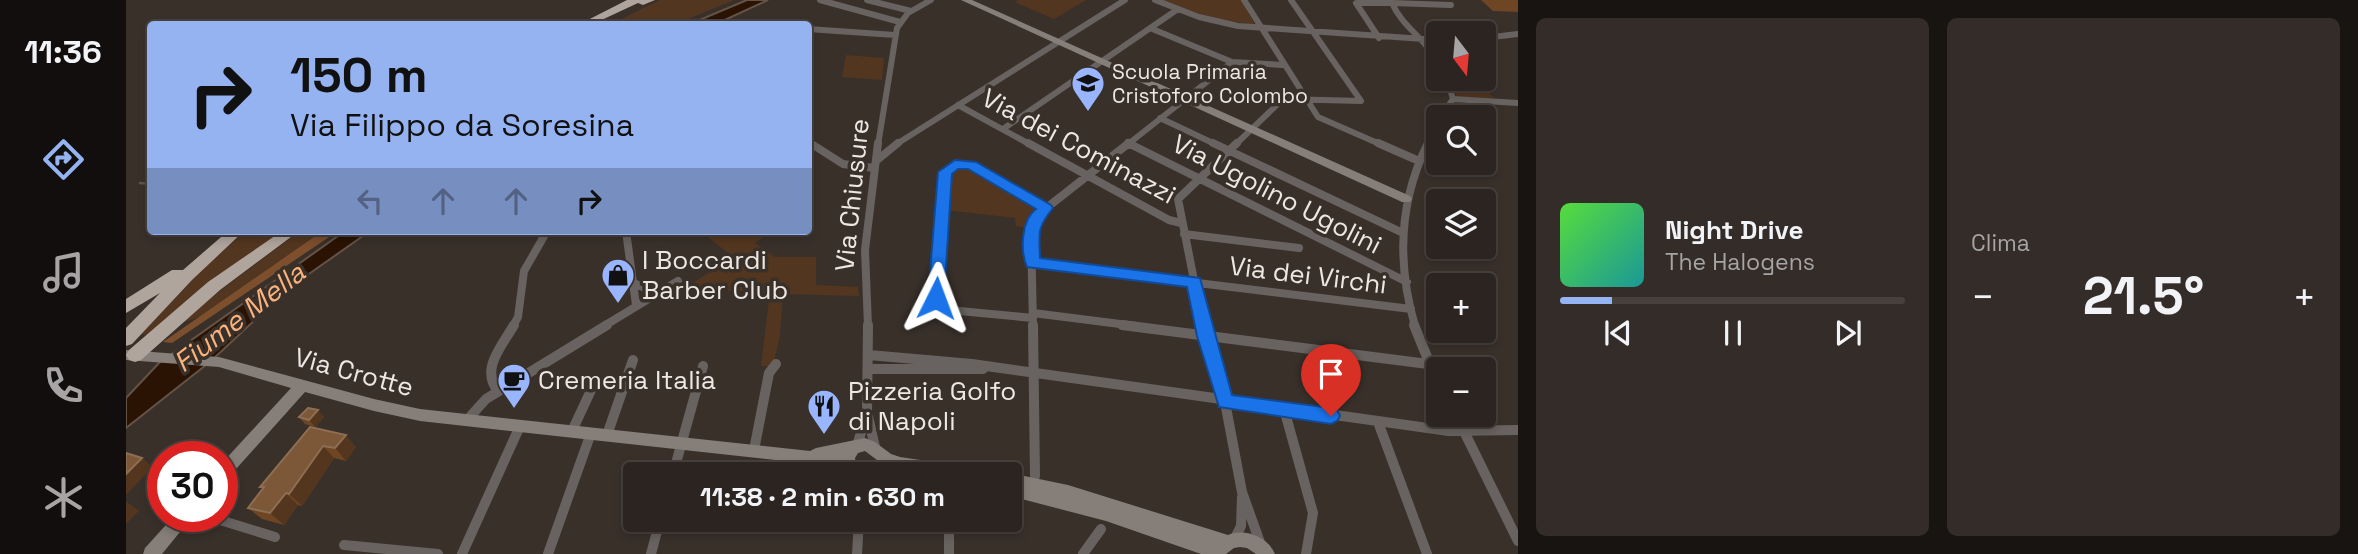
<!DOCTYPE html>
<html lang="it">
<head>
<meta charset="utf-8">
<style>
	:root { --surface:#2b2420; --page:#332c29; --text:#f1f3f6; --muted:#a6a4a5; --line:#47413e; --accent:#95b2f1 }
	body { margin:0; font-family:"Space Grotesk",sans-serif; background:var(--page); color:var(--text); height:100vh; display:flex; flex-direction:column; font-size:26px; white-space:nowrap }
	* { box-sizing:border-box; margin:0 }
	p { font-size:23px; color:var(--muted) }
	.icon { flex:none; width:38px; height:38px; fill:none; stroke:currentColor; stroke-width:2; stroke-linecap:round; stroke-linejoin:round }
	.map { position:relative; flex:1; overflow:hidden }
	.drawer { display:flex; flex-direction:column; gap:18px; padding:18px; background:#181412; width:840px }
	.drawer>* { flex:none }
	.top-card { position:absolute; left:21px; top:21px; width:665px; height:214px; border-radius:7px; box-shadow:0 4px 10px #0003,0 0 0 2px var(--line); background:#95b2f1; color:#111; overflow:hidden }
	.needle { width:46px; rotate:164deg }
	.buttons { position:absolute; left:1300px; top:21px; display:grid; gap:14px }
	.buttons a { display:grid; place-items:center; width:70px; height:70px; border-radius:7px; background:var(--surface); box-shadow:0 4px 10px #0003,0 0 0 2px var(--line); font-size:35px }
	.speed { position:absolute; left:21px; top:441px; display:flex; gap:14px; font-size:35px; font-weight:700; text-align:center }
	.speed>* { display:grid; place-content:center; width:91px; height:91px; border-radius:50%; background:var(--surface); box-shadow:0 4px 10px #0003,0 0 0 2px var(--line); line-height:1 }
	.speed .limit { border:10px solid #d22; background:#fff; color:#111 }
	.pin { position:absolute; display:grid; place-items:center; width:60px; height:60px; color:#fff; margin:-72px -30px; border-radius:50% 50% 50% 0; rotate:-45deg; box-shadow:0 0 7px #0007 }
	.pin .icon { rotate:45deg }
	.me { position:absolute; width:77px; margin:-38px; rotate:3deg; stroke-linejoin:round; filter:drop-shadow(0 0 5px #0008) }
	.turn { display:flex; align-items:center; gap:24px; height:147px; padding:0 28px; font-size:32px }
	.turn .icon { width:91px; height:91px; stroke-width:2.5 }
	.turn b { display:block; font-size:49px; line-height:60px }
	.lanes { display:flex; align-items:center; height:66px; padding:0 28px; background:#0003; justify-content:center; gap:35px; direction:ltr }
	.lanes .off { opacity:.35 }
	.big { font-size:52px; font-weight:700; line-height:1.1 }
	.drawer .tile { flex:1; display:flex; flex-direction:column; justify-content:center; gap:10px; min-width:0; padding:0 24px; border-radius:10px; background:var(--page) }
	.song { display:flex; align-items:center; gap:21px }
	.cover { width:84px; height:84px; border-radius:10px; background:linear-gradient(135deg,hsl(110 70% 55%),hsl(180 70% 35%)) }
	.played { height:7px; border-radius:4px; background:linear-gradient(90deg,var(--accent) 15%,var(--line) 15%) }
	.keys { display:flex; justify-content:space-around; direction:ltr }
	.heat { display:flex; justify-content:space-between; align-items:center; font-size:38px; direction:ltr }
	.drawer .tiles { flex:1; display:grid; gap:18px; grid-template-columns:repeat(2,1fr) }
	.trip { position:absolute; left:497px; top:462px; width:399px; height:70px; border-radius:7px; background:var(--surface); box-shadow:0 4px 10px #0003,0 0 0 2px var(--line); font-weight:700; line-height:70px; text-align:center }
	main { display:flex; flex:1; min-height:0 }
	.dock { display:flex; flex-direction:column; width:126px; justify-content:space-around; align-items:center; background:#110e0d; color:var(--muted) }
	.dock .icon { width:49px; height:49px }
	.dock .current { color:var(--accent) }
	.dock b { font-size:32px; color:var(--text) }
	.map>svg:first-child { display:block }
</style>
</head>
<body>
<main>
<nav class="dock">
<b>11:36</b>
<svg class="icon current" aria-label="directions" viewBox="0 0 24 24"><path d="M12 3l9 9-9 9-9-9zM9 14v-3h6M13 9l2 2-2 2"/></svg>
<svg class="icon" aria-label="music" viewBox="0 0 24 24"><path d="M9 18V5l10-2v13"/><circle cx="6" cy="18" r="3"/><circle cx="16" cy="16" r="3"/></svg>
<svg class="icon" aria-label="phone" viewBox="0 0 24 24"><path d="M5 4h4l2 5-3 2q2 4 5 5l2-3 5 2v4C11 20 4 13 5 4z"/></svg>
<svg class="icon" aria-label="climate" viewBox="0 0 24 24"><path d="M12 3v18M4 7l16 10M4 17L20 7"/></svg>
</nav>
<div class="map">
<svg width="1392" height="554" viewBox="0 0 1392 554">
	<rect width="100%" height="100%" fill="#39302a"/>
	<path fill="#53361f" d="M534 0H608L550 24H485Z
		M892 0H960L928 19 889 2Z
		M1035 0H1115L1129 25 1086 18Z
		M720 55 758 58 756 80 716 77Z
		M1325 79H1350L1368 98 1331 97Z
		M826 168H845L914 208 905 217 901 228 890 226 889 218 820 210 822 174Z
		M120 231H157L23 335 15 334 77 269Z
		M174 231H196L73 317 58 322 57 319Z
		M574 231H646L629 243 649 257H690V285L732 287 733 296 657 294 654 335 647 367 635 366 644 292 556 290 607 257Z"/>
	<path fill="#7d4f2c" d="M212 231 46 343 37 342 195 232Z"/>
	<path fill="#2a1302" stroke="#645346" stroke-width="2" d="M621 0H642L590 24H564Z
		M219 231H244L180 276 127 303 125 315 133 316 85 361 0 428V398L33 363Z"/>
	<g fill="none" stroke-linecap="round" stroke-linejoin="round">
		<path stroke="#645346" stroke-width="2.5" d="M14 183 24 184"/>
		<path stroke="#686360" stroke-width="6" d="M694 0 774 22
			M741 0 785 11
			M1029 0 1073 17 1112 26 1312 40
			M1118 0 1192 117 1256 145
			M1165 0 1235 101
			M1024 28 1106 62
			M682 29 769 35
			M1253 38 1230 3H1266
			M1358 38 1392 34
			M1312 64C1299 37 1277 28 1266 3L1325 5
			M1321 79 1327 99
			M1327 99 1392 103
			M832 105 905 145
			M1315 117 1327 99
			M1034 118 1091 145
			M877 129 1052 9
			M682 142 687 145
			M1002 143 1006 145
			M752 145 771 28 782 13 805 0
			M769 145 999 0
			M1001 145 1106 62 1157 65
			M1109 145 1157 99 1235 101
			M1301 145 1312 123"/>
		<path stroke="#686360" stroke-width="8" d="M684 143 717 164 748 168
			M902 143 1043 220 1055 223
			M1002 143 1281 282
			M1087 143 1277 233
			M1252 143 1293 161
			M750 161 772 143
			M500 231 510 305
			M1058 234 1173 248
			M907 263 1285 309
			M508 283 531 294
			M907 313 1010 326
			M907 318 823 310 810 298 819 172 829 164 845 165 920 208
			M387 326 392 317 398 271 421 231
			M478 326 552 281
			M742 326 739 250 752 143
			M907 326 905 230 909 217 1003 143
			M1077 326 1052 199 1111 143
			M1289 326C1271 264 1273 201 1302 143"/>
		<path stroke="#686360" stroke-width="10" d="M742 325 741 412 749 447
			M907 325 909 476
			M996 325 1302 364
			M1077 325 1099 402 1116 492 1136 548
			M1288 325 1312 384
			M743 355 846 364 1323 431 1392 430
			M743 369H857
			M372 391C354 369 376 346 388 325
			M1158 409 1187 513 1180 554
			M1330 415 1392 541
			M341 420 360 399 481 325
			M1252 422 1301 554
			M446 431 467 386
			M481 435 507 360
			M731 446 741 412
			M628 450 643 373 650 364
			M547 474 577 366
			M81 516 149 537
			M823 520V554
			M1108 540 1115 526 1116 497
			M218 545 312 554
			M336 554 394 426
			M422 554 465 433
			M525 554 534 520
			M731 554 733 520
			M957 554 975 529"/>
		<path fill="#857e79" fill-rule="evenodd" d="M835 0H846L1284 196 1286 199 1284 202H1276Z
			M0 350 93 357 248 399 294 409 684 451 690 448 739 438 749 442 765 454 774 457 842 467 847 469 850 474H746L748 467 759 466 739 451 732 453 729 458 730 465 737 474H719L676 463 294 421 248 411 179 392 101 479 96 481V463L165 388 93 367 0 360Z
			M884 473 942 485 1102 535C1119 528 1142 537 1149 554H1130L1121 548 1114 547 1108 548 1100 554H1075L980 521 884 496V474H881Z
			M48 516H67L36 554H17L19 548Z"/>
		<path fill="#b0a59d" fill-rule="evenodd" d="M501 0H529L517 5 512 3 467 24H454Z
			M102 231H118L66 280 6 344 0 346V328L34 293 0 313V299L46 270H57Z
			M156 231H173L94 290 15 360 9 362 3 360 0 355 3 350 82 282Z"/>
	</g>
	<path fill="#6f4623" d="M1355 0H1392V12L1367 11Z
		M173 417H198L189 427 179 424Z
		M184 427 230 447 220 461 208 458 176 506 172 505 158 525 136 519 122 508 137 489 134 487Z"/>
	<path fill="#53361d" d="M192 410 198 417 189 427 183 420Z
		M220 435 230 447 220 461 209 448Z
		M197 446 208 458 176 506 163 494Z
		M16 458 27 467 0 495V474Z
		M160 493 172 505 158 525 144 513Z
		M1 502 13 511 0 524V503Z"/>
	<path fill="#7c5738" stroke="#8e6e53" stroke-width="2" d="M182 408 192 410 183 420 173 417Z
		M184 427 220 435 209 448 197 446 163 494 160 493 144 513 122 508 138 487H134Z
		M0 453 16 458 0 474Z"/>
	<path fill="#1a73e8" stroke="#114b97" stroke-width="2" d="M829 160 850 162 925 205 927 208C911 228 913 232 914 258L1074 278 1106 395 1205 408 1211 410 1214 416 1211 421 1205 424 1093 407 1071 336 1061 287 901 267C894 251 895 220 910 209L842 169H832L826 174 818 298 816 302H804L802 298 812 172Z"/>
	<defs>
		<symbol id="school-pin" viewBox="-11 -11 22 30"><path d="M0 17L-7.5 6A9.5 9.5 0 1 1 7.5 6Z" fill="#99b5fd" stroke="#39302a"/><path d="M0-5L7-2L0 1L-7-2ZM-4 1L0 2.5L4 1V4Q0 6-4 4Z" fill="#111"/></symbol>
		<symbol id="shop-pin" viewBox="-11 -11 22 30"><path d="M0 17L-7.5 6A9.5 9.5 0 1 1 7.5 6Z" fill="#99b5fd" stroke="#39302a"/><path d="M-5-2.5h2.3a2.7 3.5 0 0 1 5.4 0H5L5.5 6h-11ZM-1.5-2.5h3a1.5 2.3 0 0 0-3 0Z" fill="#111"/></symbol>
		<symbol id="cafe-pin" viewBox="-11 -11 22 30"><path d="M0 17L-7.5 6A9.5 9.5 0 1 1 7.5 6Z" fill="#99b5fd" stroke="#39302a"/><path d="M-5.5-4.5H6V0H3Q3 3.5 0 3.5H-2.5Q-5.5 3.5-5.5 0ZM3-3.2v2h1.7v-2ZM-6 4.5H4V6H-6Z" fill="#111"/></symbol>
		<symbol id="restaurant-pin" viewBox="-11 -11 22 30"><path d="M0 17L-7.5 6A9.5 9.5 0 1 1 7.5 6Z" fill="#99b5fd" stroke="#39302a"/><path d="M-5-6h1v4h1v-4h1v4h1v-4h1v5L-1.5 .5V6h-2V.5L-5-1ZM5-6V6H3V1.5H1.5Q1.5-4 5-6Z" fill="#111"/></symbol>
	</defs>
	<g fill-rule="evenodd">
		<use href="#school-pin" x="943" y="64" width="38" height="52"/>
		<use href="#shop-pin" x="473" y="256" width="38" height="52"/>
		<use href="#cafe-pin" x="369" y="361" width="38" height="52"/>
		<use href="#restaurant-pin" x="679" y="387" width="38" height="52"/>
	</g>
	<g text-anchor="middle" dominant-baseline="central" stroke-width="7" stroke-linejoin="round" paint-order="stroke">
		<g font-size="21" fill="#ede7e3" stroke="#39302a" text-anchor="start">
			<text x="986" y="71">Scuola Primaria<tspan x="986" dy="24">Cristoforo Colombo</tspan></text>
		</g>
		<g font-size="26" fill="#ede7e3" stroke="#39302a">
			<text transform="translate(953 146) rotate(28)">Via dei Cominazzi</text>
			<text transform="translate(1151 194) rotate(27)">Via Ugolino Ugolini</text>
			<text transform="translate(726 195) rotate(-84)">Via Chiusure</text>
			<text transform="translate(1182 275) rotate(7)">Via dei Virchi</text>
			<text transform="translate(228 372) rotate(15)">Via Crotte</text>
		</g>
		<g font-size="26" fill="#ede7e3" stroke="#39302a" text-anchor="start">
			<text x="516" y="260">I Boccardi<tspan x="516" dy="30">Barber Club</tspan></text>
			<text x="412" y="380">Cremeria Italia</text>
			<text x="722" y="391">Pizzeria Golfo<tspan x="722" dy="30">di Napoli</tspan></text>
		</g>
		<g font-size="28" font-style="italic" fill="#fbb37d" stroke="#39302a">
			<text transform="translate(113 317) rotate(-38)">Fiume Mella</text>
		</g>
	</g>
</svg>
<div class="buttons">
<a><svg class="needle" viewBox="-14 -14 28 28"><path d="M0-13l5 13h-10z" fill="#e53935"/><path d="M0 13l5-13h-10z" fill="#a6a4a5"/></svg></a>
<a><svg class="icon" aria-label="search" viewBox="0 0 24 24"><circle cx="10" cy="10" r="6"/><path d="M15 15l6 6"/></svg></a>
<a><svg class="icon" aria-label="layers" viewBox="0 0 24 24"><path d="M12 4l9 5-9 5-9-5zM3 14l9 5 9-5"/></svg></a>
<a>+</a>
<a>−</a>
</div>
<div class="speed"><div class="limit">30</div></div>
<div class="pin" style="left:1205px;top:416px;background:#d93025"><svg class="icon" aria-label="arrive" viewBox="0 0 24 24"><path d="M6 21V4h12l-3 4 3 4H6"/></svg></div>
<svg class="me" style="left:810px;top:298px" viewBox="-20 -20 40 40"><path d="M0-17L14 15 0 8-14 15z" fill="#1a73e8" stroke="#fff" stroke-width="4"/></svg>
<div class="trip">11:38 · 2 min · 630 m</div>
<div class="top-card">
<div class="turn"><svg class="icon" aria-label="right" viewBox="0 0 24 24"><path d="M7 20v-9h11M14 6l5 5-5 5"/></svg><div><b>150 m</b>Via Filippo da Soresina</div></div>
<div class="lanes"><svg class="icon off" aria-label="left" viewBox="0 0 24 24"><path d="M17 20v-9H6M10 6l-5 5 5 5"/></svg><svg class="icon off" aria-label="ahead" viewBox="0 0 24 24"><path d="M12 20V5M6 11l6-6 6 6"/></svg><svg class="icon off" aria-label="ahead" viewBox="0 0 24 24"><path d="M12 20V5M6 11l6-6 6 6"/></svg><svg class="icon" aria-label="right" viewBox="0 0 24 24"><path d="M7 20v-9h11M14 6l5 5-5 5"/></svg></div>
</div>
</div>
<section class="drawer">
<div class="tiles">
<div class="tile">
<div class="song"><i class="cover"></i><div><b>Night Drive</b><p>The Halogens</p></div></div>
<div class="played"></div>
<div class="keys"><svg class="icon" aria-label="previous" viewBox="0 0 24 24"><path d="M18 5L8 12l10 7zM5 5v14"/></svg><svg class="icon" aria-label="pause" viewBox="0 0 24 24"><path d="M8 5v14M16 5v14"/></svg><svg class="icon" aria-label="next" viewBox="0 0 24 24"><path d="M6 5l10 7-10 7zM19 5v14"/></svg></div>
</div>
<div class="tile"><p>Clima</p>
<div class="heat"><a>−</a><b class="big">21.5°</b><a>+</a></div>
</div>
</div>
</section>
</main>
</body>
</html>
